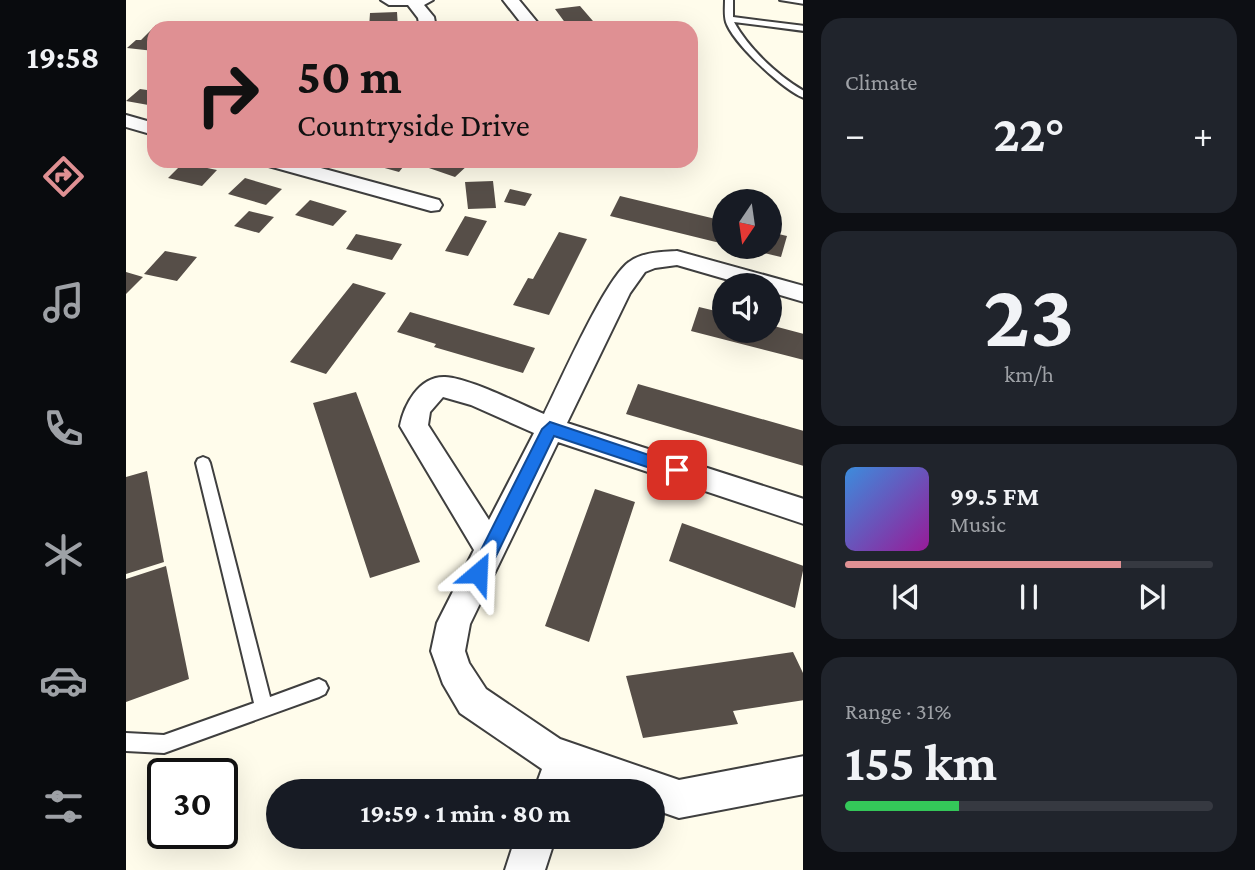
<!DOCTYPE html>
<html lang="en">
<head>
<meta charset="utf-8">
<style>
	:root { --surface:#171b24; --page:#20242c; --text:#f1f3f6; --muted:#9ea1a6; --line:#363941; --accent:#df9093 }
	body { margin:0; font-family:"Crimson Pro",serif; background:var(--page); color:var(--text); height:100vh; display:flex; flex-direction:column; font-size:26px; white-space:nowrap }
	* { box-sizing:border-box; margin:0 }
	p { font-size:23px; color:var(--muted) }
	.icon { flex:none; width:38px; height:38px; fill:none; stroke:currentColor; stroke-width:2; stroke-linecap:round; stroke-linejoin:round }
	.map { position:relative; flex:1; overflow:hidden }
	.panel { display:flex; flex-direction:column; gap:18px; padding:18px; background:#0d0f14; width:452px }
	.panel>* { flex:none }
	.hud { position:absolute; left:21px; top:21px; width:551px; height:147px; border-radius:21px; box-shadow:0 7px 28px #0002; background:#df9093; color:#111; overflow:hidden }
	.needle { width:46px; rotate:193deg }
	.controls { position:absolute; left:586px; top:189px; display:grid; gap:14px }
	.controls a { display:grid; place-items:center; width:70px; height:70px; border-radius:50%; background:var(--surface); box-shadow:0 7px 28px #0002; font-size:35px }
	.speed { position:absolute; left:21px; top:758px; display:flex; gap:14px; font-size:35px; font-weight:700; text-align:center }
	.speed>* { display:grid; place-content:center; width:91px; height:91px; border-radius:50%; background:var(--surface); box-shadow:0 7px 28px #0002; line-height:1 }
	.speed .limit { border:4px solid #111; border-radius:10px; background:#fff; color:#111 }
	.pin { position:absolute; display:grid; place-items:center; width:60px; height:60px; color:#fff; margin:-30px; border-radius:14px; box-shadow:0 4px 10px #0006 }
	.me { position:absolute; width:77px; margin:-38px; rotate:26deg; stroke-linejoin:round; filter:drop-shadow(0 0 5px #0008) }
	.turn { display:flex; align-items:center; gap:24px; height:147px; padding:0 35px; font-size:32px }
	.turn .icon { width:91px; height:91px; stroke-width:2.5 }
	.turn b { display:block; font-size:49px; line-height:60px }
	.big { font-size:52px; font-weight:700; line-height:1.1 }
	.panel .card { flex:1; display:flex; flex-direction:column; justify-content:center; gap:10px; min-width:0; padding:0 24px; border-radius:21px; background:var(--page) }
	.panel .dial { align-items:center; gap:0 }
	.dial b { font-size:91px; line-height:1 }
	.song { display:flex; align-items:center; gap:21px }
	.cover { width:84px; height:84px; border-radius:10px; background:linear-gradient(135deg,hsl(210 70% 55%),hsl(300 70% 35%)) }
	.played { height:7px; border-radius:4px; background:linear-gradient(90deg,var(--accent) 75%,var(--line) 75%) }
	.keys { display:flex; justify-content:space-around; direction:ltr }
	.heat { display:flex; justify-content:space-between; align-items:center; font-size:38px; direction:ltr }
	.charge { height:10px; border-radius:5px; background:linear-gradient(90deg,#34c759 31%,var(--line) 0) }
	.trip { position:absolute; left:140px; top:779px; width:399px; height:70px; border-radius:35px; background:var(--surface); box-shadow:0 7px 28px #0002; font-weight:700; line-height:70px; text-align:center }
	main { display:flex; flex:1; min-height:0 }
	.tab-bar { display:flex; flex-direction:column; width:126px; justify-content:space-around; align-items:center; background:#090b0e; color:var(--muted) }
	.tab-bar .icon { width:49px; height:49px }
	.tab-bar .active { color:var(--accent) }
	.tab-bar b { font-size:32px; color:var(--text) }
	.map>svg:first-child { display:block }
</style>
</head>
<body>
<main>
<nav class="tab-bar">
<b>19:58</b>
<svg class="icon active" aria-label="directions" viewBox="0 0 24 24"><path d="M12 3l9 9-9 9-9-9zM9 14v-3h6M13 9l2 2-2 2"/></svg>
<svg class="icon" aria-label="music" viewBox="0 0 24 24"><path d="M9 18V5l10-2v13"/><circle cx="6" cy="18" r="3"/><circle cx="16" cy="16" r="3"/></svg>
<svg class="icon" aria-label="phone" viewBox="0 0 24 24"><path d="M5 4h4l2 5-3 2q2 4 5 5l2-3 5 2v4C11 20 4 13 5 4z"/></svg>
<svg class="icon" aria-label="climate" viewBox="0 0 24 24"><path d="M12 3v18M4 7l16 10M4 17L20 7"/></svg>
<svg class="icon" aria-label="car" viewBox="0 0 24 24"><path d="M5 17H2v-5l4-1 3-4h7l3 4 3 1v5h-3M9 17h6M6 11h13"/><circle cx="7" cy="17" r="2"/><circle cx="17" cy="17" r="2"/></svg>
<svg class="icon" aria-label="filters" viewBox="0 0 24 24"><path d="M4 7h16M4 17h16"/><circle cx="9" cy="7" r="2"/><circle cx="15" cy="17" r="2"/></svg>
</nav>
<div class="map">
<svg width="678" height="870" viewBox="0 0 678 870">
	<rect width="100%" height="100%" fill="#fffceb"/>
	<path fill="#564e48" d="M454 6 473 28H443L429 9Z
		M271 12 272 28H243L244 13Z
		M376 21 377 28H346L345 22Z
		M30 25 38 28H28V51L1 48 10 40H15Z
		M14 89 28 91V106L0 101Z
		M261 161H282L273 172 255 167Z
		M306 161H335L343 164 329 177 300 167Z
		M57 163 91 170 76 186 42 178Z
		M119 178 156 189 140 205 102 194Z
		M367 181 370 208 342 209 339 182Z
		M384 189 406 194 399 206 378 202Z
		M494 196 598 221V244L484 216Z
		M184 200 221 211 207 226 169 215Z
		M123 211 148 217 133 233 108 226Z
		M339 216 361 221 342 256 319 251Z
		M433 232 461 239 423 315 387 305 402 278 407 279Z
		M644 232 661 236 655 257 616 248 644 247Z
		M230 234 276 244 266 260 220 249Z
		M39 251 71 257 51 281 18 274Z
		M0 272 17 277 0 294Z
		M227 283 260 293 200 374 164 362Z
		M573 307 598 313V331H644V325L678 334V360L565 331Z
		M284 312 409 348 397 373 308 347 310 344 271 332Z
		M512 384 678 431V466L500 414Z
		M230 392 294 562 244 578 187 403Z
		M21 471 38 562 0 574V477Z
		M469 489 509 502 463 642 419 626Z
		M556 523 678 566 669 608 543 561Z
		M40 566 63 679 0 702V579Z
		M667 652 678 675V700L607 711 612 724 517 738 500 676Z"/>
	<g fill="none" stroke-linecap="round" stroke-linejoin="round">
		<defs>
			<path id="service" d="M599 0H607V17L678 26V31L608 22C623 49 651 75 678 91V98C657 90 607 43 600 22 598 15 599 7 599 0Z
				M654 0H678V4Z
				M77 457 82 459 84 463 144 697 193 679 199 682 202 688 199 694 193 697 38 753 0 751V733L38 735 128 703 70 463 72 459Z"/>
			<path id="minor" d="M255 0H307L298 5 308 17 310 28H294L292 18 282 5H263Z
				M377 0H393L416 28H399Z
				M0 115 28 123V135L0 127Z
				M136 161H169L313 200 316 205 313 210 305 211 139 165Z
				M551 251 678 286V302L644 292V285H620L551 265 529 268 519 272 504 293 441 423 678 499V524L432 442 344 624 339 651 343 663 360 689 434 739 553 780 678 756V794L553 818 527 809V791H476L449 781 446 791H408L416 769 334 713 317 684 305 651 311 623 348 550 274 426C278 405 293 376 319 377 343 378 394 404 418 414 434 382 479 279 503 262 516 252 536 252 551 251ZM317 397 345 405 408 433 363 520 302 425 304 412Z
				M390 836H430L419 870H379Z"/>
		</defs>
		<use href="#service" stroke="#3f3f3f" stroke-width="4"/>
		<use href="#minor" stroke="#3f3f3f" stroke-width="4"/>
		<use href="#service" fill="#fff" fill-rule="evenodd"/>
		<use href="#minor" fill="#fff" fill-rule="evenodd"/>
	</g>
	<path fill="#1a73e8" stroke="#114b97" stroke-width="2" d="M424 422 556 466 559 470 556 475 551 477 428 436 359 579 352 581 346 579 343 573 346 568 416 429Z"/>
</svg>
<div class="controls">
<a><svg class="needle" viewBox="-14 -14 28 28"><path d="M0-13l5 13h-10z" fill="#e53935"/><path d="M0 13l5-13h-10z" fill="#9ea1a6"/></svg></a>
<a><svg class="icon" aria-label="sound" viewBox="0 0 24 24"><path d="M4 9h4l5-4v14l-5-4H4zM17 9q2 3 0 6"/></svg></a>
</div>
<div class="speed"><div class="limit">30</div></div>
<div class="pin" style="left:551px;top:470px;background:#d93025"><svg class="icon" aria-label="arrive" viewBox="0 0 24 24"><path d="M6 21V4h12l-3 4 3 4H6"/></svg></div>
<svg class="me" style="left:352px;top:573px" viewBox="-20 -20 40 40"><path d="M0-17L14 15 0 8-14 15z" fill="#1a73e8" stroke="#fff" stroke-width="4"/></svg>
<div class="trip">19:59 · 1 min · 80 m</div>
<div class="hud">
<div class="turn"><svg class="icon" aria-label="right" viewBox="0 0 24 24"><path d="M7 20v-9h11M14 6l5 5-5 5"/></svg><div><b>50 m</b>Countryside Drive</div></div>
</div>
</div>
<section class="panel">
<div class="card"><p>Climate</p>
<div class="heat"><a>−</a><b class="big">22°</b><a>+</a></div>
</div>
<div class="card dial"><b>23</b><p>km/h</p></div>
<div class="card">
<div class="song"><i class="cover"></i><div><b>99.5 FM</b><p>Music</p></div></div>
<div class="played"></div>
<div class="keys"><svg class="icon" aria-label="previous" viewBox="0 0 24 24"><path d="M18 5L8 12l10 7zM5 5v14"/></svg><svg class="icon" aria-label="pause" viewBox="0 0 24 24"><path d="M8 5v14M16 5v14"/></svg><svg class="icon" aria-label="next" viewBox="0 0 24 24"><path d="M6 5l10 7-10 7zM19 5v14"/></svg></div>
</div>
<div class="card"><p>Range · 31%</p><b class="big">155 km</b><div class="charge"></div></div>
</section>
</main>
</body>
</html>
